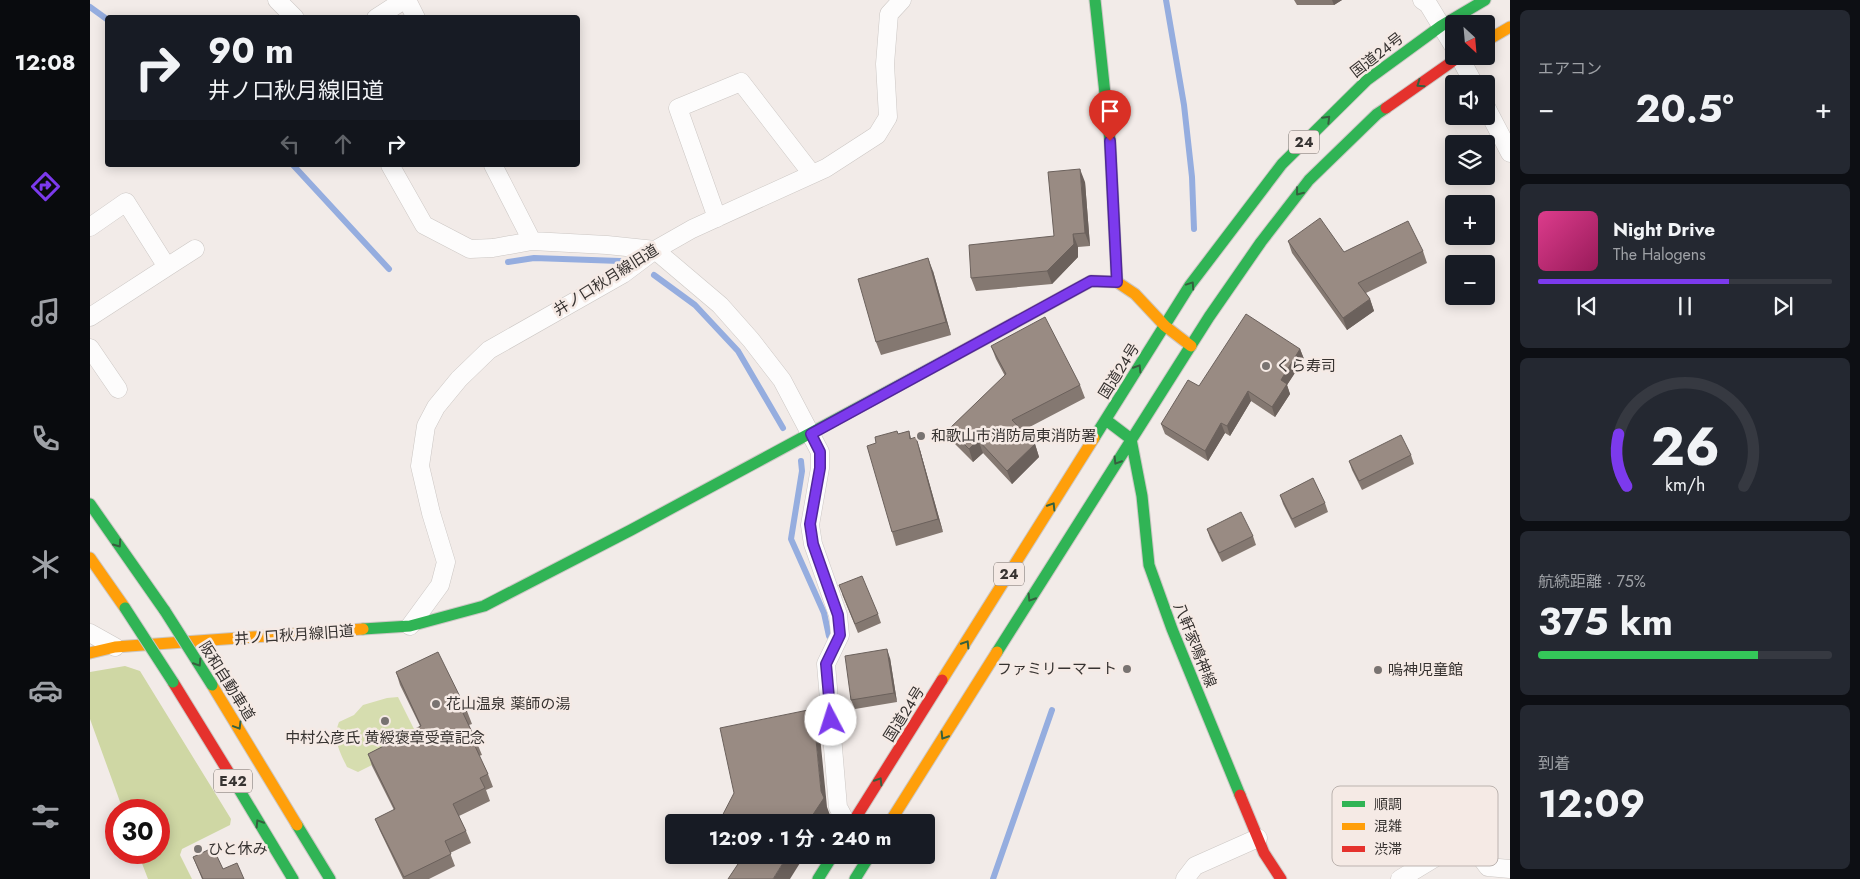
<!DOCTYPE html>
<html lang="ja">
<head>
<meta charset="utf-8">
<style>
	:root { --surface:#171b24; --page:#242831; --text:#f1f3f6; --muted:#9ea1a6; --line:#363941; --accent:#7c3aed }
	body { margin:0; font-family:Jost,"Noto Sans JP",sans-serif; background:var(--page); color:var(--text); height:100vh; display:flex; flex-direction:column; font-size:19px; white-space:nowrap }
	* { box-sizing:border-box; margin:0 }
	p { font-size:16px; color:var(--muted) }
	.icon { flex:none; width:28px; height:28px; fill:none; stroke:currentColor; stroke-width:2; stroke-linecap:round; stroke-linejoin:round }
	.map { position:relative; flex:1; overflow:hidden }
	.sheet { display:flex; flex-direction:column; gap:10px; padding:10px; background:#0d0f14; width:350px }
	.sheet>* { flex:none }
	.guide { position:absolute; left:15px; top:15px; width:475px; height:152px; border-radius:5px; box-shadow:0 2px 12px #0003; background:#171b24; color:var(--text); overflow:hidden }
	.needle { width:32px; rotate:154deg }
	.tools { position:absolute; left:1355px; top:15px; display:grid; gap:10px }
	.tools a { display:grid; place-items:center; width:50px; height:50px; border-radius:5px; background:var(--surface); box-shadow:0 2px 12px #0003; font-size:25px }
	.speed { position:absolute; left:15px; top:799px; display:flex; gap:10px; font-size:25px; font-weight:700; text-align:center }
	.speed>* { display:grid; place-content:center; width:65px; height:65px; border-radius:50%; background:var(--surface); box-shadow:0 2px 12px #0003; line-height:1 }
	.speed .limit { border:8px solid #d22; background:#fff; color:#111 }
	.pin { position:absolute; display:grid; place-items:center; width:42px; height:42px; color:#fff; margin:-51px -21px; border-radius:50% 50% 50% 0; rotate:-45deg; box-shadow:0 0 5px #0007 }
	.pin .icon { rotate:45deg }
	.me { position:absolute; width:55px; margin:-28px; rotate:355deg; stroke-linejoin:round; filter:drop-shadow(0 0 4px #0008) }
	.turn { display:flex; align-items:center; gap:18px; height:105px; padding:0 20px; font-size:22px }
	.turn .icon { width:65px; height:65px; stroke-width:2.5 }
	.turn b { display:block; font-size:35px; line-height:42px }
	.lanes { display:flex; align-items:center; height:48px; padding:0 20px; background:#0003; justify-content:center; gap:25px; direction:ltr }
	.lanes .off { opacity:.35 }
	.big { font-size:38px; font-weight:700; line-height:1.1 }
	.sheet .card { flex:1; display:flex; flex-direction:column; justify-content:center; gap:8px; min-width:0; padding:0 18px; border-radius:8px; background:var(--page) }
	.sheet .dial { align-items:center; gap:0 }
	.dial svg { height:130px; overflow:visible; fill:none; stroke:var(--line); stroke-width:7; stroke-linecap:round; text-anchor:middle }
	.dial text { fill:var(--text); stroke:none }
	.song { display:flex; align-items:center; gap:15px }
	.cover { width:60px; height:60px; border-radius:8px; background:linear-gradient(135deg,hsl(330 70% 55%),hsl(330 70% 35%)) }
	.played { height:5px; border-radius:2px; background:linear-gradient(90deg,var(--accent) 65%,var(--line) 65%) }
	.keys { display:flex; justify-content:space-around; direction:ltr }
	.heat { display:flex; justify-content:space-between; align-items:center; font-size:28px; direction:ltr }
	.charge { height:8px; border-radius:4px; background:linear-gradient(90deg,#34c759 75%,var(--line) 0) }
	.trip { position:absolute; left:575px; top:814px; width:270px; height:50px; border-radius:5px; background:var(--surface); box-shadow:0 2px 12px #0003; font-weight:700; line-height:50px; text-align:center }
	main { display:flex; flex:1; min-height:0 }
	.dock { display:flex; flex-direction:column; width:90px; justify-content:space-around; align-items:center; background:#090b0e; color:var(--muted) }
	.dock .icon { width:35px; height:35px }
	.dock .active { color:var(--accent) }
	.dock b { font-size:22px; color:var(--text) }
	.map>svg:first-child { display:block }
</style>
</head>
<body>
<main>
<nav class="dock">
<b>12:08</b>
<svg class="icon active" aria-label="directions" viewBox="0 0 24 24"><path d="M12 3l9 9-9 9-9-9zM9 14v-3h6M13 9l2 2-2 2"/></svg>
<svg class="icon" aria-label="music" viewBox="0 0 24 24"><path d="M9 18V5l10-2v13"/><circle cx="6" cy="18" r="3"/><circle cx="16" cy="16" r="3"/></svg>
<svg class="icon" aria-label="phone" viewBox="0 0 24 24"><path d="M5 4h4l2 5-3 2q2 4 5 5l2-3 5 2v4C11 20 4 13 5 4z"/></svg>
<svg class="icon" aria-label="climate" viewBox="0 0 24 24"><path d="M12 3v18M4 7l16 10M4 17L20 7"/></svg>
<svg class="icon" aria-label="car" viewBox="0 0 24 24"><path d="M5 17H2v-5l4-1 3-4h7l3 4 3 1v5h-3M9 17h6M6 11h13"/><circle cx="7" cy="17" r="2"/><circle cx="17" cy="17" r="2"/></svg>
<svg class="icon" aria-label="filters" viewBox="0 0 24 24"><path d="M4 7h16M4 17h16"/><circle cx="9" cy="7" r="2"/><circle cx="15" cy="17" r="2"/></svg>
</nav>
<div class="map">
<svg width="1420" height="879" viewBox="0 0 1420 879">
	<rect width="100%" height="100%" fill="#f2ebe8"/>
	<path fill="#d6ddaf" d="M308 697 327 735 326 743 268 772 257 767C250 752 242 739 249 722L264 715 273 705 297 698Z"/>
	<path fill="#cfd7a4" d="M35 666 50 671 141 819 140 825 92 849 90 855 102 879H58L48 853 69 852V810H33L0 719V672Z"/>
	<g fill="none" stroke-linecap="round" stroke-linejoin="round">
		<path stroke="#95addf" stroke-width="6" d="M1076 0 1094 105 1102 177 1104 229
			M0 7 18 20
			M203 165 299 269
			M418 262 444 258 530 261
			M564 275 605 305 648 351 693 428
			M711 461 712 471 701 539 734 613 739 636
			M903 879 962 710"/>
		<defs>
			<path id="street" d="M187 0 205 18
				M317 0 326 18
				M1332 0 1338 4 1364 47
				M286 18 314 0
				M1369 56 1384 84
				M1396 107 1420 153
				M300 165 334 225 380 249 403 248 442 241 517 245 565 250 630 305 661 340 692 380 730 452V468L720 525 723 544 748 615 750 635 736 664 748 807 756 822
				M403 165 442 241
				M627 218 588 108 651 82 722 174
				M0 227 36 202 77 267 0 317
				M77 267 105 249
				M0 348 28 389
				M320 626 350 585 356 562 341 513 330 466 336 426 346 407 369 379 399 350 533 274 565 250 602 229 736 168 787 135 798 117 795 64 799 14 812 0
				M0 633 25 647
				M1095 879 1105 866 1168 838
				M1310 879 1366 845 1380 843 1398 867 1420 869"/>
			<path id="fast" d="M1005 0 1020 141 1027 282
				M1016 420 1041 439 1052 496 1059 565 1082 629 1150 795
				M1004 438 1100 285 1192 164 1277 80 1351 26 1395 0
				M0 504 75 611
				M273 629 320 626 394 606 541 530 867 354
				M907 652 1119 317 1171 242 1219 180 1287 114 1296 108
				M147 786 203 879
				M207 825 240 879
				M728 879 743 855
				M765 879 780 855"/>
			<path id="slow" d="M1396 41 1420 27
				M1027 282 1045 294 1075 326 1101 346
				M867 354 1001 281 1027 282
				M0 558 35 608
				M0 653 25 647 273 629
				M852 680 1004 438
				M122 685 207 825
				M800 822 907 652"/>
			<path id="jam" d="M1296 108 1370 56
				M83 682 147 786
				M1150 795 1174 853 1191 879
				M763 822 852 680"/>
		</defs>
		<use href="#street" stroke="#ccc7c4" stroke-width="19"/>
		<use href="#fast" stroke="#ccc7c4" stroke-width="13"/>
		<use href="#slow" stroke="#ccc7c4" stroke-width="13"/>
		<use href="#jam" stroke="#ccc7c4" stroke-width="13"/>
		<use href="#street" stroke="#fdfcfc" stroke-width="18"/>
		<use href="#fast" stroke="#30b455" stroke-width="11"/>
		<use href="#slow" stroke="#ff9f0a" stroke-width="11"/>
		<use href="#jam" stroke="#e5322d" stroke-width="11"/>
		<defs>
			<path id="fast-bridge" d="M35 608 83 682
				M75 611 122 685"/>
		</defs>
		<use href="#fast-bridge" stroke="#cac7c6" stroke-width="13" stroke-linecap="butt"/>
		<use href="#fast-bridge" stroke="#30b455" stroke-width="11"/>
	</g>
	<path fill="#847871" d="M1204 0H1252L1244 5H1207Z
		M995 182 1000 246 988 247V257L962 284 886 291 881 278 964 236Z
		M1198 241 1254 252 1333 251 1337 263 1276 293 1280 299 1284 311 1257 330 1202 253Z
		M843 271 861 335 791 355 786 342Z
		M901 346 990 385 995 398 932 431 945 444 949 457 922 484 893 453 883 462 864 443 859 429 915 376 906 359Z
		M1210 349 1214 359 1197 385 1200 394 1185 417 1161 401 1140 436 1135 433 1118 461 1075 434 1071 424 1109 386Z
		M819 431 821 438 830 450 853 532 806 546 802 532 786 443 808 434Z
		M1321 455 1324 464 1272 490 1262 470 1259 461Z
		M1190 495 1235 503 1238 512 1205 528 1193 504Z
		M1117 529 1163 536 1166 545 1132 562 1120 538Z
		M752 594 788 614 791 623 768 633Z
		M800 658 807 702 765 709 761 700Z
		M306 672 377 711 382 724 379 725 387 743 392 755 389 756 398 774 403 787 396 790 400 801 369 816 376 831 381 843 360 853 365 866 339 879H313L290 831 285 819 304 810 282 766 278 754 325 731 330 726 310 685Z
		M120 854 133 869 154 879H112L103 857Z"/>
	<path fill="#6b615c" d="M1242 0H1252L1244 5Z
		M990 169 995 182 1000 246 995 233Z
		M983 234 988 247V257L962 284 957 271Z
		M838 258 843 271 861 335 856 322Z
		M1280 299 1284 311 1257 330 1253 318Z
		M1210 349 1214 359 1197 385 1200 394 1185 417 1182 407 1191 380Z
		M1158 391 1161 401 1140 436 1137 426Z
		M1131 423 1135 433 1118 461 1115 451Z
		M826 437 830 450 853 532 848 519Z
		M888 440 893 453 883 462 879 449Z
		M945 444 949 457 922 484 917 471Z
		M797 649 800 658 807 702 804 693Z
		M723 709 729 726 737 807 740 815 735 822H718L731 791Z
		M698 855H715L700 879H683Z"/>
	<path fill="#998b83" stroke="#6b615c" d="M990 169 995 233 983 234 984 244 957 271 881 278 879 245 964 236 958 172Z
		M1230 218 1254 252 1318 221 1333 251 1268 283 1280 299 1253 318 1198 241Z
		M838 258 856 322 786 342 768 279Z
		M1156 314 1210 349 1191 380 1197 384 1182 407 1158 391 1137 426 1131 423 1115 451 1071 424 1098 380 1109 386Z
		M955 317 990 385 922 420 945 444 917 471 888 440 879 449 859 429 916 374 901 346Z
		M807 431 808 434 819 431 820 439 826 437 848 519 802 532 777 446 786 443 785 437Z
		M1311 435 1321 455 1269 481 1259 461Z
		M1223 478 1235 503 1202 519 1190 495Z
		M1151 512 1163 536 1129 553 1117 529Z
		M772 576 788 614 765 624 749 585Z
		M797 649 804 693 761 700 755 656Z
		M348 652 377 711 373 713 387 743 384 744 398 774 390 778 395 788 363 804 376 831 355 841 361 854 314 877 285 819 305 809 278 754 325 730V729L331 726 306 672Z
		M723 709 731 791 734 798 718 822H629L644 793 630 728Z
		M118 850 120 854 125 852 133 869 147 863 154 879H113L103 857Z
		M654 855H698L683 879H638Z"/>
	<defs><path id="oneway-chevron" d="M-2-3.5L2.5 0L-2 3.5" fill="none" stroke-width="1.6" stroke-linecap="round" stroke-linejoin="round" transform="scale(1.25)"/></defs>
	<g stroke="#35603e">
		<use href="#oneway-chevron" transform="translate(1330 84) rotate(145)"/>
		<use href="#oneway-chevron" transform="translate(1237 119) rotate(-45)"/>
		<use href="#oneway-chevron" transform="translate(1209 192) rotate(128)"/>
		<use href="#oneway-chevron" transform="translate(1101 285) rotate(-56)"/>
		<use href="#oneway-chevron" transform="translate(1048 368) rotate(-58)"/>
		<use href="#oneway-chevron" transform="translate(1027 461) rotate(122)"/>
		<use href="#oneway-chevron" transform="translate(962 506) rotate(-58)"/>
		<use href="#oneway-chevron" transform="translate(28 544) rotate(55)"/>
		<use href="#oneway-chevron" transform="translate(941 598) rotate(122)"/>
		<use href="#oneway-chevron" transform="translate(876 644) rotate(-58)"/>
		<use href="#oneway-chevron" transform="translate(108 663) rotate(57)"/>
		<use href="#oneway-chevron" transform="translate(148 726) rotate(59)"/>
		<use href="#oneway-chevron" transform="translate(854 736) rotate(122)"/>
		<use href="#oneway-chevron" transform="translate(789 781) rotate(-58)"/>
		<use href="#oneway-chevron" transform="translate(169 823) rotate(-122)"/>
	</g>
	<g fill="none" stroke-linecap="round" stroke-linejoin="round">
		<defs>
			<path id="route" d="M741 720 736 664 750 635 748 615 723 544 720 524 730 468V452L721 434 1001 281 1027 282 1020 141"/>
		</defs>
		<use href="#route" stroke="#51269a" stroke-width="12"/>
		<use href="#route" stroke="#7c3aed" stroke-width="9"/>
	</g>
	<g fill="#787371" stroke="#f5eae5" stroke-width="2">
		<circle cx="1176" cy="366" r="5"/>
		<circle cx="831" cy="436" r="5"/>
		<circle cx="1037" cy="669" r="5"/>
		<circle cx="1288" cy="670" r="5"/>
		<circle cx="346" cy="704" r="5"/>
		<circle cx="295" cy="721" r="5"/>
		<circle cx="108" cy="849" r="5"/>
	</g>
	<g text-anchor="middle" dominant-baseline="central" stroke-width="5" stroke-linejoin="round" paint-order="stroke">
		<g fill="#f5eae5" stroke="#706a67" stroke-width="1">
			<rect x="1199" y="130.5" width="30" height="23" rx="4"/>
			<rect x="904" y="562.5" width="30" height="23" rx="4"/>
			<rect x="124" y="769.5" width="38" height="23" rx="4"/>
		</g>
		<g font-size="14" font-weight="bold" fill="#373331">
			<text x="1214" y="142">24</text>
			<text x="919" y="574">24</text>
			<text x="143" y="781">E42</text>
		</g>
		<g font-size="15" fill="#373331" stroke="#f5eae5">
			<text transform="translate(1287 55) rotate(-38)">国道24号</text>
			<text transform="translate(516 280) rotate(-32)">井ノ口秋月線旧道</text>
			<text transform="translate(1029 371) rotate(-58)">国道24号</text>
			<text transform="translate(204 635) rotate(-4)">井ノ口秋月線旧道</text>
			<text transform="translate(1105 645) rotate(68)">八軒家鳴神線</text>
			<text transform="translate(137 681) rotate(58)">阪和自動車道</text>
			<text transform="translate(814 714) rotate(-58)">国道24号</text>
		</g>
		<g font-size="15" fill="#373331" stroke="#f5eae5" text-anchor="start">
			<text x="1186" y="366">くら寿司</text>
			<text x="841" y="436">和歌山市消防局東消防署</text>
			<text x="1027" y="669" text-anchor="end">ファミリーマート</text>
			<text x="1298" y="670">嗚神児童館</text>
			<text x="356" y="704">花山温泉 薬師の湯</text>
			<text x="295" y="738" text-anchor="middle">中村公彦氏 黄綬褒章受章記念</text>
			<text x="118" y="849">ひと休み</text>
		</g>
	</g>
	<rect x="1242" y="786" width="166" height="80" rx="8" fill="#f5eae5" stroke="#bcb3af" stroke-width="1"/>
	<rect x="1252" y="801" width="23" height="6" fill="#30b455"/>
	<rect x="1252" y="823" width="23" height="7" fill="#ff9f0a"/>
	<rect x="1252" y="846" width="23" height="6" fill="#e5322d"/>
	<g font-size="14" fill="#373331">
		<text x="1284" y="809">順調</text>
		<text x="1284" y="831">混雑</text>
		<text x="1284" y="854">渋滞</text>
	</g>
</svg>
<div class="tools">
<a><svg class="needle" viewBox="-14 -14 28 28"><path d="M0-13l5 13h-10z" fill="#e53935"/><path d="M0 13l5-13h-10z" fill="#9ea1a6"/></svg></a>
<a><svg class="icon" aria-label="sound" viewBox="0 0 24 24"><path d="M4 9h4l5-4v14l-5-4H4zM17 9q2 3 0 6"/></svg></a>
<a><svg class="icon" aria-label="layers" viewBox="0 0 24 24"><path d="M12 4l9 5-9 5-9-5zM3 14l9 5 9-5"/></svg></a>
<a>+</a>
<a>−</a>
</div>
<div class="speed"><div class="limit">30</div></div>
<div class="pin" style="left:1020px;top:141px;background:#d93025"><svg class="icon" aria-label="arrive" viewBox="0 0 24 24"><path d="M6 21V4h12l-3 4 3 4H6"/></svg></div>
<svg class="me" style="left:741px;top:720px" viewBox="-20 -20 40 40"><circle r="19" fill="#fff"/><path d="M0-13L10 11 0 6-10 11z" fill="#7c3aed"/></svg>
<div class="trip">12:09 · 1 分 · 240 m</div>
<div class="guide">
<div class="turn"><svg class="icon" aria-label="right" viewBox="0 0 24 24"><path d="M7 20v-9h11M14 6l5 5-5 5"/></svg><div><b>90 m</b>井ノ口秋月線旧道</div></div>
<div class="lanes"><svg class="icon off" aria-label="left" viewBox="0 0 24 24"><path d="M17 20v-9H6M10 6l-5 5 5 5"/></svg><svg class="icon off" aria-label="ahead" viewBox="0 0 24 24"><path d="M12 20V5M6 11l6-6 6 6"/></svg><svg class="icon" aria-label="right" viewBox="0 0 24 24"><path d="M7 20v-9h11M14 6l5 5-5 5"/></svg></div>
</div>
</div>
<section class="sheet">
<div class="card"><p>エアコン</p>
<div class="heat"><a>−</a><b class="big">20.5°</b><a>+</a></div>
</div>
<div class="card">
<div class="song"><i class="cover"></i><div><b>Night Drive</b><p>The Halogens</p></div></div>
<div class="played"></div>
<div class="keys"><svg class="icon" aria-label="previous" viewBox="0 0 24 24"><path d="M18 5L8 12l10 7zM5 5v14"/></svg><svg class="icon" aria-label="pause" viewBox="0 0 24 24"><path d="M8 5v14M16 5v14"/></svg><svg class="icon" aria-label="next" viewBox="0 0 24 24"><path d="M6 5l10 7-10 7zM19 5v14"/></svg></div>
</div>
<div class="card dial"><svg viewBox="0 0 100 80">
<path d="M14 69A42 42 0 1 1 86 69"/>
<path d="M14 69A42 42 0 0 1 9 37" stroke="#7c3aed"/>
<text x="50" y="56" font-size="32" font-weight="700">26</text>
<text x="50" y="72" font-size="11">km/h</text>
</svg></div>
<div class="card"><p>航続距離 · 75%</p><b class="big">375 km</b><div class="charge"></div></div>
<div class="card"><p>到着</p><b class="big">12:09</b></div>
</section>
</main>
</body>
</html>
